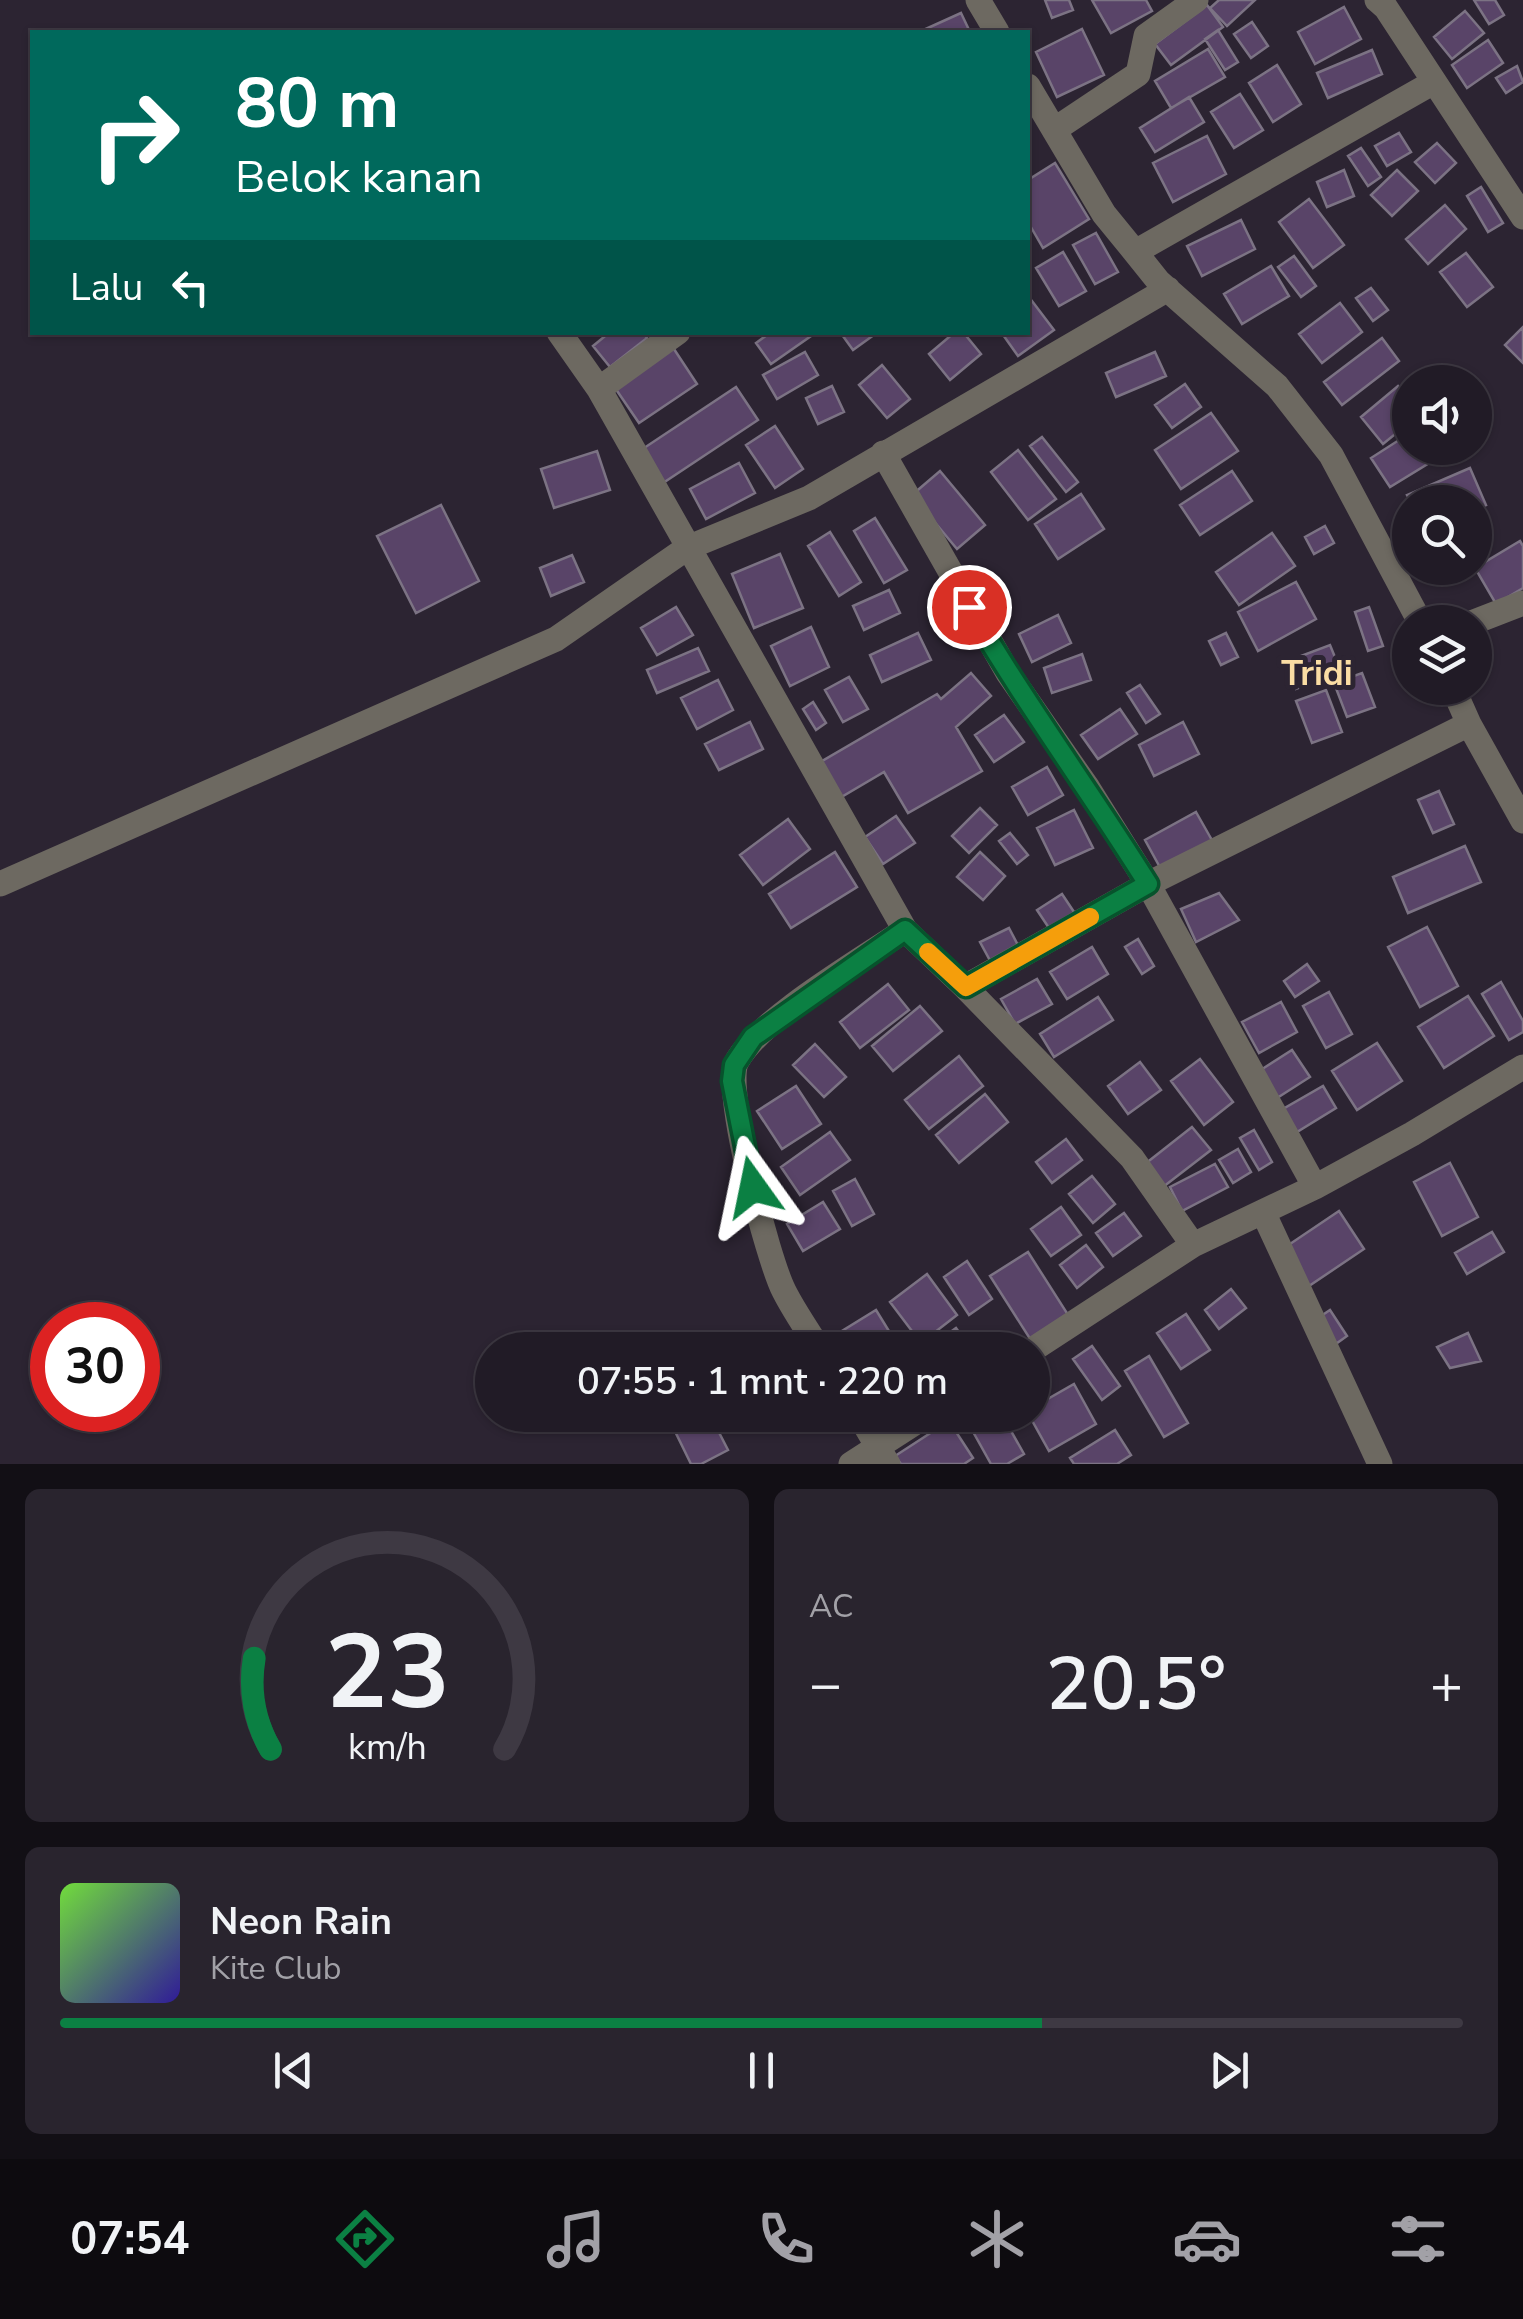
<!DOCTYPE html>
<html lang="id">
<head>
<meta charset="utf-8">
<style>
	:root { --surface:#211b26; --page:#29242e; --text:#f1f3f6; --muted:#a2a1a7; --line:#3e3943; --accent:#0b8043 }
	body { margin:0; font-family:"Nunito Sans",sans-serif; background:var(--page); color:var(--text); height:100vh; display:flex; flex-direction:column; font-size:38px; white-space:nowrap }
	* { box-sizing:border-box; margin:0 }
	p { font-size:32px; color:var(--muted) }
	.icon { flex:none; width:55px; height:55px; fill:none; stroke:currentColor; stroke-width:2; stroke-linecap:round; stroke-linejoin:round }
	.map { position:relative; height:1464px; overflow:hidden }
	.panel { display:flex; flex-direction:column; gap:25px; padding:25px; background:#120f15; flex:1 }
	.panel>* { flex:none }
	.guide { position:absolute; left:30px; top:30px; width:1000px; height:305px; border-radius:0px; box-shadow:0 2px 8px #0004,0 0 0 2px var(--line); background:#00695c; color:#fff; overflow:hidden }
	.fabs { position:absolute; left:1392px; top:365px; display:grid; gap:20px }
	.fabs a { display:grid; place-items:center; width:100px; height:100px; border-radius:50%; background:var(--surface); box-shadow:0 2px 8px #0004,0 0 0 2px var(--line); font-size:50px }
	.speed { position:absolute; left:30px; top:1302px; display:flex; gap:20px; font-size:50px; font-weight:700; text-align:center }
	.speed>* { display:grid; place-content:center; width:130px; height:130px; border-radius:50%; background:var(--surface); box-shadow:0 2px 8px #0004,0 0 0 2px var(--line); line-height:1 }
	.speed .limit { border:15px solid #d22; background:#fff; color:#111 }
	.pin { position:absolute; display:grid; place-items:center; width:85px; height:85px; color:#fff; margin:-42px; border:5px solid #fff; border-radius:50%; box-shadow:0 2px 10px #0007 }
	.me { position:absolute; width:110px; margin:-55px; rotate:348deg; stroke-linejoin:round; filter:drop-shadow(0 0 8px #0008) }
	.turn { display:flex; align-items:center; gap:35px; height:210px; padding:0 40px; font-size:45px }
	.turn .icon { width:130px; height:130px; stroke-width:2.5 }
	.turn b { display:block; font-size:70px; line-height:85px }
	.then { display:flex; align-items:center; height:95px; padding:0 40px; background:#0003; gap:20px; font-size:38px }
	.big { font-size:75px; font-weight:600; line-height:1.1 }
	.panel .tile { flex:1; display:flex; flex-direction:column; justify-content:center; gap:15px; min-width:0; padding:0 35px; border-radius:15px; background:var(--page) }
	.panel .dial { align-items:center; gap:0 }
	.dial svg { height:260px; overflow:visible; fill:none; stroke:var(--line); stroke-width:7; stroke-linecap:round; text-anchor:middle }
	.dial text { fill:var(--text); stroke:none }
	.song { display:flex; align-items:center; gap:30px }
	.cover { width:120px; height:120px; border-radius:15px; background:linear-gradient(135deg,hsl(100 70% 55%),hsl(250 70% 35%)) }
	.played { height:10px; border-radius:5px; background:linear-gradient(90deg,var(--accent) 70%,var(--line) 70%) }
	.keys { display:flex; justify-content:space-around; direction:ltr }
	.heat { display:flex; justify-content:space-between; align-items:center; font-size:55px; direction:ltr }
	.panel .tiles { flex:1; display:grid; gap:25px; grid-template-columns:1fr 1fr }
	.tile:last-child { grid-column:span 2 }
	.trip { position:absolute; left:475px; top:1332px; width:575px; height:100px; border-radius:50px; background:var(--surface); box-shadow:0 2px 8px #0004,0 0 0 2px var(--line); font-weight:600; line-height:100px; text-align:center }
	.menu { display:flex; height:160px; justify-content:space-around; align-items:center; background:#0d0b0f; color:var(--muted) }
	.menu .icon { width:70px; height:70px }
	.menu .current { color:var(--accent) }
	.menu b { font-size:45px; color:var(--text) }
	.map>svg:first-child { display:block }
</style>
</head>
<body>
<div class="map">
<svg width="1523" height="1464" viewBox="0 0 1523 1464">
	<rect width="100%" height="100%" fill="#2c2432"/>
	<path fill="#594468" stroke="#7c7384" stroke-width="2.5" d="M1045 0H1069L1073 10 1052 18Z
		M1092 0H1146L1152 11 1111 33Z
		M1219 0H1255L1227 26 1210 8Z
		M1474 0H1495L1504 15 1489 24Z
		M1207 5 1223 27 1171 65 1155 44Z
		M1344 7 1361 39 1315 64 1298 32Z
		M1465 11 1484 33 1452 59 1434 37Z
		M961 13 970 32H919Z
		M1252 22 1268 46 1251 58 1234 34Z
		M1082 29 1104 75 1057 97 1036 52Z
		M1218 30 1238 62 1225 70 1205 39Z
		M1488 40 1503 63 1467 88 1452 65Z
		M1208 49 1225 77 1171 108 1155 81Z
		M1372 50 1382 74 1328 98 1317 73Z
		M1277 65 1301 104 1273 122 1249 83Z
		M1517 66 1523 82 1506 93 1496 78Z
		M1240 94 1263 130 1234 148 1211 112Z
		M1189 97 1204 122 1155 152 1140 128Z
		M1399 133 1411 152 1387 166 1375 146Z
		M1207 136 1226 174 1173 202 1153 163Z
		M1437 143 1456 163 1435 183 1415 162Z
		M1361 148 1381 177 1368 186 1348 156Z
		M1055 163 1089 219 1043 248 1028 222V180Z
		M1344 170 1354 196 1327 207 1317 182Z
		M1397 170 1418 191 1392 216 1371 195Z
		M1481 187 1503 223 1488 232 1467 196Z
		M1309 199 1344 245 1313 268 1279 222Z
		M1445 205 1466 229 1428 264 1406 239Z
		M1241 220 1255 249 1202 276 1187 246Z
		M1096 233 1118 272 1095 284 1073 245Z
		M1063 252 1086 291 1059 306 1036 268Z
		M1466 253 1493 287 1467 307 1440 272Z
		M1294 256 1316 286 1301 297 1278 267Z
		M1271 266 1289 296 1242 324 1224 294Z
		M1371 288 1388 310 1373 321 1356 298Z
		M1032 301 1054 330 1018 356 1001 332H1028V304Z
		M1340 303 1362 332 1322 363 1299 334Z
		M1523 327V363L1505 345Z
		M610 332H642L647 338 610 367 593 346Z
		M771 332H809L811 336 771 364 756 343Z
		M840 332H878L853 350Z
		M955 332H963L981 354 950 380 929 354Z
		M1382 338 1399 361 1342 405 1324 382Z
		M670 343 697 384 639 423 611 382Z
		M805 352 818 375 777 399 763 375Z
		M1155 352 1166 376 1116 397 1106 373Z
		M882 365 910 399 887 418 859 385Z
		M1185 384 1201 407 1172 428 1155 405Z
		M832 386 844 412 818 424 806 398Z
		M1398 386 1410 401V422L1383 444 1361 417Z
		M736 387 758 420 660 485 638 452Z
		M1211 413 1238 451 1181 489 1155 450Z
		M775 426 803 469 775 488 746 445Z
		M1410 433V448H1434L1439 457 1390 487 1371 458Z
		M1042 437 1078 482 1066 492 1030 446Z
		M1018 450 1056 499 1028 520 991 472Z
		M597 451 610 490 554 508 541 469Z
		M739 463 755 493 706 519 690 489Z
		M1470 468 1486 505 1475 510V502H1411L1407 495Z
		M940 471 985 525 957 549 912 495Z
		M1232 471 1252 501 1200 535 1180 505Z
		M1081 494 1104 529 1058 559 1035 524Z
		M441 505 479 581 416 613 377 536Z
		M875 518 907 570 884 583 854 531Z
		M1325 526 1334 543 1314 554 1305 537Z
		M830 532 861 582 839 596 808 546Z
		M1272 533 1295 566 1239 605 1216 572Z
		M1520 541 1523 546V588L1496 604 1475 568Z
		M780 554 803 608 754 628 732 574Z
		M572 555 584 582 551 596 540 568Z
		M1296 582 1316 619 1258 651 1238 612Z
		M889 590 900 613 864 630 853 606Z
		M676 607 693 635 657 655 641 628Z
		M1369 607 1383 646 1368 651 1355 612Z
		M1058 615 1071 643 1032 662 1019 634Z
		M811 627 829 667 790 686 771 646Z
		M918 633 931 660 882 682 870 655Z
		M1226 633 1238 657 1221 665 1209 641Z
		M1330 645 1341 672 1296 689 1285 662Z
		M698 648 709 671 657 693 647 670Z
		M1082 654 1091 680 1052 693 1044 668Z
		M971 673 991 696 956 727 982 771 908 813 884 772 838 799 817 764 937 694 941 699Z
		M1362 673 1375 707 1347 717 1334 683Z
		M849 677 868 709 843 722 825 690Z
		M718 680 733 710 697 729 681 698Z
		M1140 685 1160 714 1146 723 1127 693Z
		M1326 690 1342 732 1312 743 1296 701Z
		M813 702 826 723 816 730 803 709Z
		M1120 709 1137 734 1098 759 1081 735Z
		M1004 715 1024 742 994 762 975 735Z
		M750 722 763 749 719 770 705 744Z
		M1183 722 1199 754 1154 776 1139 745Z
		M1047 767 1063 795 1028 815 1012 787Z
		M1439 791 1454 824 1433 833 1418 800Z
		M980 808 997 825 969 853 952 836Z
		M1074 810 1093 848 1055 865 1037 828Z
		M1196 812 1213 842 1162 871 1145 840Z
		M896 816 915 843 883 864 865 837Z
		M788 819 810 849 763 885 740 855Z
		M1010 833 1028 855 1017 864 999 841Z
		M1465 846 1481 882 1408 913 1393 877Z
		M835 852 857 887 791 928 769 894Z
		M980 852 1005 876 983 900 957 877Z
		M1219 893 1239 920 1196 942 1181 909Z
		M1062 894 1078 918 1053 934 1037 910Z
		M1427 927 1458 986 1420 1007 1388 947Z
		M1009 928 1021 951 993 966 980 942Z
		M1138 939 1154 966 1142 974 1125 947Z
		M1092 947 1108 974 1067 999 1050 972Z
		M1307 964 1319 981 1295 997 1284 981Z
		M1037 979 1052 1004 1015 1024 1001 999Z
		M1501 982 1523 1021V1032L1509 1040 1482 994Z
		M888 984 909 1010 860 1048 840 1022Z
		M1329 992 1352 1034 1326 1048 1303 1006Z
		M1468 996 1494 1036 1444 1068 1418 1027Z
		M1098 997 1113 1020 1054 1057 1040 1034Z
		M1281 1002 1297 1032 1259 1053 1242 1022Z
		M920 1006 942 1031 893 1071 872 1046Z
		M1377 1043 1402 1081 1357 1110 1332 1071Z
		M815 1044 846 1077 824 1097 793 1065Z
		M1292 1050 1310 1077 1277 1098 1259 1071Z
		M959 1056 983 1086 929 1129 905 1100Z
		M1200 1059 1233 1102 1204 1125 1171 1081Z
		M1140 1062 1161 1090 1128 1114 1108 1086Z
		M796 1086 821 1124 782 1149 757 1111Z
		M1323 1086 1336 1108 1297 1132 1283 1109Z
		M985 1094 1008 1122 959 1163 936 1135Z
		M1192 1127 1211 1150 1163 1187 1145 1164Z
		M1254 1130 1272 1162 1259 1170 1240 1138Z
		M830 1132 850 1160 800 1195 781 1167Z
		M1066 1139 1082 1160 1052 1183 1036 1162Z
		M1238 1149 1251 1172 1233 1183 1219 1160Z
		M1450 1163 1478 1217 1442 1236 1414 1182Z
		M1215 1164 1228 1187 1182 1211 1170 1187Z
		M1092 1176 1115 1204 1093 1223 1069 1194Z
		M855 1179 874 1214 852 1226 833 1191Z
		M823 1202 840 1229 803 1251 787 1224Z
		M1061 1207 1081 1235 1051 1256 1031 1229Z
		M1339 1211 1364 1249 1309 1286 1284 1248Z
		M1124 1213 1141 1236 1113 1256 1096 1233Z
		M1492 1232 1504 1252 1467 1274 1455 1253Z
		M1086 1245 1103 1267 1077 1288 1060 1265Z
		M1028 1252 1072 1321 1034 1345 990 1276Z
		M967 1261 992 1299 969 1315 944 1277Z
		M927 1274 957 1315 921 1343 890 1302Z
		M1231 1289 1246 1308 1219 1329 1205 1310Z
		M876 1310 900 1349 898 1350H853L842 1331Z
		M1330 1310 1347 1336 1333 1346 1315 1320Z
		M1186 1314 1210 1350 1181 1369 1157 1333Z
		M956 1328 972 1350H925Z
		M1468 1333 1481 1361 1450 1368 1437 1347Z
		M1092 1346 1120 1386 1102 1400 1073 1359Z
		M1149 1356 1188 1423 1164 1437 1125 1371Z
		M1074 1384 1096 1424 1049 1451 1029 1415H1032V1408Z
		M667 1415H710L728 1450 701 1464H691Z
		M977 1415H1002L1024 1454 1007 1464H991L967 1421Z
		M949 1421 973 1458 964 1464H901L895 1456Z
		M1115 1430 1131 1455 1117 1464H1074L1070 1458Z"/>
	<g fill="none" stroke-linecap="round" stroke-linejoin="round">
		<path stroke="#6d6961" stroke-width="25" d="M978 0 997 32
			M1377 0 1386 8 1523 217
			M1028 86 1104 214 1135 252 1159 282 1277 386 1331 455 1420 622
			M1054 130 1138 74 1146 36 1196 0
			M1135 252 1434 82
			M559 332 599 389 905 930 965 987 1132 1158 1193 1245
			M599 389 678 332
			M883 453 1008 673 1088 788 1148 884 1315 1187
			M1474 622 1523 603
			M1453 688 1469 724 1523 821
			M0 884 556 639 687 548 809 498 1168 289
			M965 987 1148 884 1469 724
			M1263 1212 1380 1464
			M820 1350C808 1331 794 1311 784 1291 768 1260 722 1086 737 1061 762 1017 860 961 905 930
			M1032 1350 1193 1245 1315 1187 1412 1134 1523 1067
			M859 1415 888 1464
			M851 1464 927 1415"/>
	</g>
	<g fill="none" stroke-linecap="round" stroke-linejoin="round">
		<defs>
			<path id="route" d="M753 1187 732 1081 734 1065 753 1037 905 930 966 987 1148 884C1090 791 1024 702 969 607"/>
		</defs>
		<use href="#route" stroke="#07532c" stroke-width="25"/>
		<use href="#route" stroke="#0b8043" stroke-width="18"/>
		<path stroke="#f59e0b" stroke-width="18" d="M928 952 966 987 1090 917"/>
	</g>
	<g text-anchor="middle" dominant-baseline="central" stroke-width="10" stroke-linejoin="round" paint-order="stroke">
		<g font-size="35" font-weight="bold" fill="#fadda4" stroke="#2c2432">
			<text x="1317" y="673">Tridi</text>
		</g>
	</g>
</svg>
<div class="fabs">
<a><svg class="icon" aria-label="sound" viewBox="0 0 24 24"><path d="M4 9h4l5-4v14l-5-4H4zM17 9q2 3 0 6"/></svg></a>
<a><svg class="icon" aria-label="search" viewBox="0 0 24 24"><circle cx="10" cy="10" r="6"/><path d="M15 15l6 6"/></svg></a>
<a><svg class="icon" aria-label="layers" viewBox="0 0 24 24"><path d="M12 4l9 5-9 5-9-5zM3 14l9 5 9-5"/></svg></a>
</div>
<div class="speed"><div class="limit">30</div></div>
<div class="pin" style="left:969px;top:607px;background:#d93025"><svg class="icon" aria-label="arrive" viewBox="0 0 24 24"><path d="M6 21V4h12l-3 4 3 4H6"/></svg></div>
<svg class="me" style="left:753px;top:1187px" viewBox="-20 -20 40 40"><path d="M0-17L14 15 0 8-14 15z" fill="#0b8043" stroke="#fff" stroke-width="4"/></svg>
<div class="trip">07:55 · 1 mnt · 220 m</div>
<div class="guide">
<div class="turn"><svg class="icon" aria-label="right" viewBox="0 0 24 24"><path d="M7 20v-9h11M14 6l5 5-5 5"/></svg><div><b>80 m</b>Belok kanan</div></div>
<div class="then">Lalu<svg class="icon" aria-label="left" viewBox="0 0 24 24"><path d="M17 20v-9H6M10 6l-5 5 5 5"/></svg></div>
</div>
</div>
<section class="panel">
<div class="tiles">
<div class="tile dial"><svg viewBox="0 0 100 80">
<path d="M14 69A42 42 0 1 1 86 69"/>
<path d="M14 69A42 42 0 0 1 9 41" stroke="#0b8043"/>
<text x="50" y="56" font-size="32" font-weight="700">23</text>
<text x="50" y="72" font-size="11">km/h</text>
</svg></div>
<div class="tile"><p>AC</p>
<div class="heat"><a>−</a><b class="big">20.5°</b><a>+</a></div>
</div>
<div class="tile">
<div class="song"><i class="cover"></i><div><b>Neon Rain</b><p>Kite Club</p></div></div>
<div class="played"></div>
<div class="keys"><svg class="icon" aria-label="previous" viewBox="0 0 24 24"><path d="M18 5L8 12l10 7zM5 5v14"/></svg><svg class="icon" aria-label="pause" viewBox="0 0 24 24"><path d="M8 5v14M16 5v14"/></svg><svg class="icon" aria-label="next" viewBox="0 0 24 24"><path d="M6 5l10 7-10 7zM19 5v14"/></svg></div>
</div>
</div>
</section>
<nav class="menu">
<b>07:54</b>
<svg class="icon current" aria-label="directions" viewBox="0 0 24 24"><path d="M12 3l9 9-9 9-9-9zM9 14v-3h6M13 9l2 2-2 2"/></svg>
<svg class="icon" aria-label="music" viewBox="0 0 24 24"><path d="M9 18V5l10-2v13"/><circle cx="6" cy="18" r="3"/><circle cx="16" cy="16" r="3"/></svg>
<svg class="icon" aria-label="phone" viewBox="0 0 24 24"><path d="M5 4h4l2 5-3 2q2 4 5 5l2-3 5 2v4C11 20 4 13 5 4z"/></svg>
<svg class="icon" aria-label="climate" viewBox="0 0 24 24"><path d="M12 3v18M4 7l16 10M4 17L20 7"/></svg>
<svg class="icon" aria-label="car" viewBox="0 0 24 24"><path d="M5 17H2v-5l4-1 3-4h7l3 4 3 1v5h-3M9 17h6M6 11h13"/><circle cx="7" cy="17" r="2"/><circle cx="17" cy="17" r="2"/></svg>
<svg class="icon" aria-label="filters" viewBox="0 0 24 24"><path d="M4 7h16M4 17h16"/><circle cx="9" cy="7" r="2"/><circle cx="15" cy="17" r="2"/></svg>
</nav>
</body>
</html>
